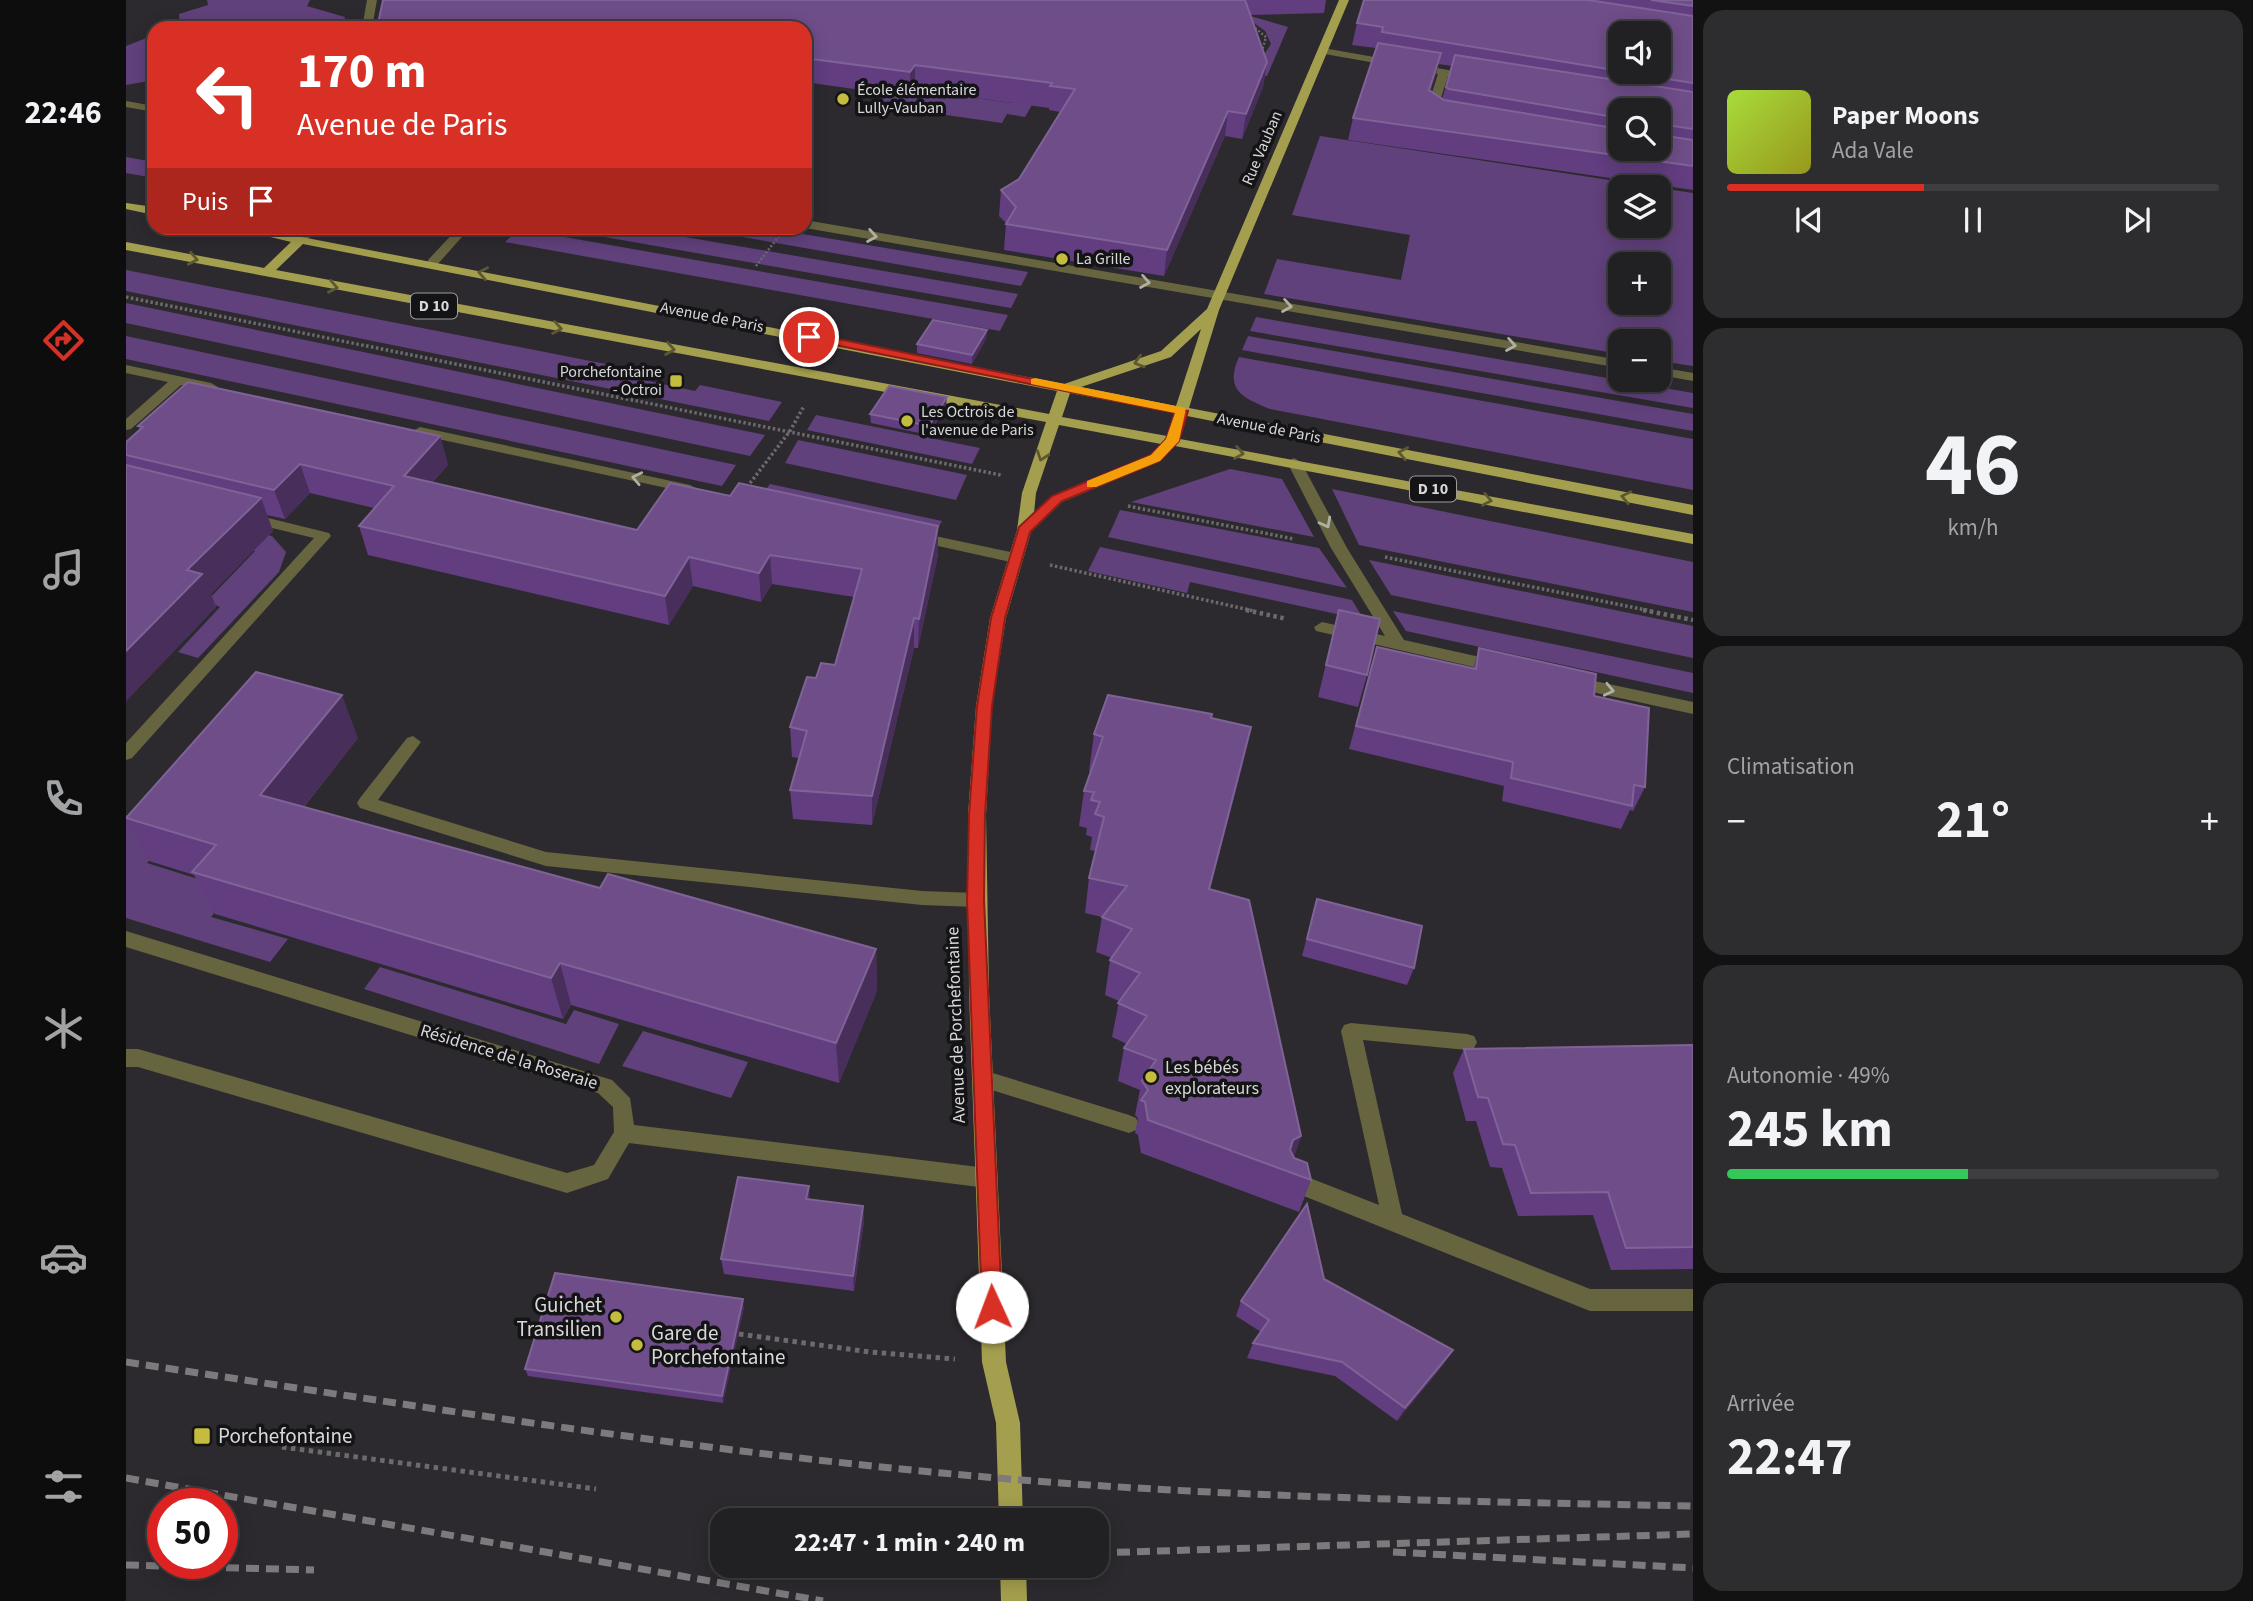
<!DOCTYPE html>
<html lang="fr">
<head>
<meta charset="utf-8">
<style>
	:root { --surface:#212022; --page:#2d2d2f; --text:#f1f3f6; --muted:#a2a3a5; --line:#3e3e40; --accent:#d93025 }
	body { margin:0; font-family:"Source Sans 3",sans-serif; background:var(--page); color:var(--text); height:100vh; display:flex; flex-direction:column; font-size:26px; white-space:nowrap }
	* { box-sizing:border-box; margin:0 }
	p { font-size:23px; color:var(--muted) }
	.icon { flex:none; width:38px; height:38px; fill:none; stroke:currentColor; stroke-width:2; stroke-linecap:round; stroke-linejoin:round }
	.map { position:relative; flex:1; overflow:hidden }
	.drawer { display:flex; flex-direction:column; gap:10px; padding:10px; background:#121213; width:560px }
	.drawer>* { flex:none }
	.top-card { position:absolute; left:21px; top:21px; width:665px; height:214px; border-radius:21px; box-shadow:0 4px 18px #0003,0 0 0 2px var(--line); background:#d93025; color:#fff; overflow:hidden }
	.controls { position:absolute; left:1482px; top:21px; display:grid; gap:14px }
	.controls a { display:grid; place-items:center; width:63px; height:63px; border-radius:14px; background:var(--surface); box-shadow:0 4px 18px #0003,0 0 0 2px var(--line); font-size:35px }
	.speed { position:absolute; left:21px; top:1488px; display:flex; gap:14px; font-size:35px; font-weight:700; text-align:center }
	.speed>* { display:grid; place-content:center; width:91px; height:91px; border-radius:50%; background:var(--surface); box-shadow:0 4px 18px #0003,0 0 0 2px var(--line); line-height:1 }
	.speed .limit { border:10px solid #d22; background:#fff; color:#111 }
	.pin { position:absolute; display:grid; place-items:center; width:60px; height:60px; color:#fff; margin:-30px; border:4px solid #fff; border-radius:50%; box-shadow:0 2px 7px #0007 }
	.me { position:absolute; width:77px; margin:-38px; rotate:358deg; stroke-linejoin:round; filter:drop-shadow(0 0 5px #0008) }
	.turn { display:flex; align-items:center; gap:24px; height:147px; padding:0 35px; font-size:32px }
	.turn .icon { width:91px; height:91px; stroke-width:2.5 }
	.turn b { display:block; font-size:49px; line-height:60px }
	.then { display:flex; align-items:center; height:66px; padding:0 35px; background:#0003; gap:14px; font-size:26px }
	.big { font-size:52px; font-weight:700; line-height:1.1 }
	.drawer .widget { flex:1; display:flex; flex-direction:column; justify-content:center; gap:10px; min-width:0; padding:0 24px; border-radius:21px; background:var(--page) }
	.drawer .dial { align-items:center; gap:0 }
	.dial b { font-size:91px; line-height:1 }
	.song { display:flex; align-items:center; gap:21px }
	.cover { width:84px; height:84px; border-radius:10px; background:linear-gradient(135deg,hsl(80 70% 55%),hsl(60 70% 35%)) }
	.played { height:7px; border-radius:4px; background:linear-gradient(90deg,var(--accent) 40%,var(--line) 40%) }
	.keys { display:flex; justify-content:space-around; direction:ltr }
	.heat { display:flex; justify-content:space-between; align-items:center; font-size:38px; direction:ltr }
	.charge { height:10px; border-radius:5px; background:linear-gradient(90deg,#34c759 49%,var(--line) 0) }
	.trip { position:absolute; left:584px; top:1508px; width:399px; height:70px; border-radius:21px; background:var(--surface); box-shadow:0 4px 18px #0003,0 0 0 2px var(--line); font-weight:700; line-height:70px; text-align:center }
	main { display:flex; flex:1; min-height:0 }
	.tab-bar { display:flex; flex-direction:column; width:126px; justify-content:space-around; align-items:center; background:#0d0d0e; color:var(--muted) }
	.tab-bar .icon { width:49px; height:49px }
	.tab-bar .on { color:var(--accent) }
	.tab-bar b { font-size:32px; color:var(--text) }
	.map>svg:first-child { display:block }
</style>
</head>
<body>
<main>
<nav class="tab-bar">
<b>22:46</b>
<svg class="icon on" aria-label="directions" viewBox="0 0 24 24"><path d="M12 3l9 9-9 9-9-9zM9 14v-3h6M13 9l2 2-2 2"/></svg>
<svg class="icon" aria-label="music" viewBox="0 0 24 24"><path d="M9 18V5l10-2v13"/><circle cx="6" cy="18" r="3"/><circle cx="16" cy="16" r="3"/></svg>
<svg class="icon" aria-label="phone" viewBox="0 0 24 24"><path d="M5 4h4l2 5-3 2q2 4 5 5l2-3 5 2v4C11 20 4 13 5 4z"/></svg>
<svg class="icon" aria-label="climate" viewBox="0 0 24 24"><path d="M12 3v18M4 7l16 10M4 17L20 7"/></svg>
<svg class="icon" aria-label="car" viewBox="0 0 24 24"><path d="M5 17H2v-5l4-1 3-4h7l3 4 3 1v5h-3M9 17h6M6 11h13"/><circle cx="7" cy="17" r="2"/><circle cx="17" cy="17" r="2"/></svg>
<svg class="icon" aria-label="filters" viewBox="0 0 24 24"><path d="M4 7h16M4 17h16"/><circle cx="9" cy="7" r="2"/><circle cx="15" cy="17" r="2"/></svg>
</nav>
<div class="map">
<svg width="1567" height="1601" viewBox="0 0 1567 1601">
	<rect width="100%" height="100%" fill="#2c2a2e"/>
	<path fill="#61417c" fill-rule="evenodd" d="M81 0H184L181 6 219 17 216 28H54L53 14 82 5Z
		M1114 13 1162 27 1141 76 1109 71 1136 58 1145 44 1139 31Z
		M28 35V80L0 85V46Z
		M910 63 920 81 899 117 881 114 876 123 751 105 773 77 811 93 886 103Z
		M1194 136 1529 187H1494V226H1533V188L1567 193V366L1533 361V341H1494V354L1138 294 1151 259 1275 280 1284 235 1166 215ZM1494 264H1533V303H1494Z
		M0 157 28 162V178L0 173Z
		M427 228H507L892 294 885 308Z
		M565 228H641L902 272 895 286Z
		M393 229 882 315 874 331 379 242Z
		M0 270 500 368 504 377 569 391 574 385 656 402 643 421 0 291Z
		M0 303 639 435 624 456 0 323Z
		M1130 317 1567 393V408L1124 331Z
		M0 336 610 465 596 486 0 359Z
		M1122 336 1567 414V431L1116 350Z
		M1113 357 1567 439V490L1144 409C1117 398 1098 390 1113 357Z
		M690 415 854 448 846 464 681 430Z
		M672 440 841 475 830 500 659 463Z
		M1104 469 1156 479 1188 537 1005 502Z
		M644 484 816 521 810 532 636 495Z
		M1206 489 1567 562V612L1233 545Z
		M994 510 1193 548 1221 588 982 537Z
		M94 524 146 536 160 552 153 572 72 658 52 652 94 607 81 601 129 551 80 538Z
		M974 547 1226 600 1238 620 1064 582 1061 593 962 571Z
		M1243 560 1567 626V658L1265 595Z
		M1267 611 1567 673V693L1280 631Z
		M0 815 48 830 21 863 107 890 85 917 162 939 144 962 0 918Z
		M254 967 440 1024 448 1010 493 1024 473 1064 238 989Z
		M517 1031 622 1062 605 1098 496 1066Z"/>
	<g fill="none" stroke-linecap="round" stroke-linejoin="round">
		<path stroke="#6c6a6d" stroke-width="2.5" stroke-dasharray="2 2" stroke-linecap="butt" d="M1123 23 1140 37 1135 54
			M630 266 653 236"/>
		<path stroke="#6c6a6d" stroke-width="3.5" stroke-dasharray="2.5 2.5" stroke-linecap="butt" d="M0 297 875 475
			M621 487 664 431 678 406
			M1002 506 1168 539
			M1259 557 1525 611
			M924 565 1128 611"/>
		<path stroke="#6c6a6d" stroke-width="4.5" stroke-dasharray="3.5 3.5" stroke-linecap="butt" d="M1120 610 1161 619
			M1517 610 1567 620"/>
		<path stroke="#6c6a6d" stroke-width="5" stroke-dasharray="4.5 4.5" stroke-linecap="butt" d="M613 1334 744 1352 829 1359
			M156 1447 470 1489"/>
		<path fill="#676540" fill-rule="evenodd" d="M241 0H251L246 28H236Z
			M1197 48 1345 74 1350 77 1345 80 1322 76 1311 110 1313 114 1308 117 1300 111 1312 74 1193 53V49Z
			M0 101 28 106V112L0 107Z
			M679 220 1494 360V368L679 228Z
			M181 228H193L179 242H171V236Z
			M332 228H344L310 266H302V260Z
			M0 365 85 383 92 387 85 391 55 385 5 429 0 430V419L42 382 0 373Z
			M1533 367 1567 373V381L1533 375Z
			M294 427 564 485 571 489 564 493 289 434 287 431Z
			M1168 458 1175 462 1221 548 1278 640 1376 662 1378 666 1376 670 1370 672 1190 631 1188 627 1196 622 1259 636 1205 548 1161 462Z
			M122 513 203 533 205 536 6 758 0 760V743L188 538 117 521 115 518Z
			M790 532 889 553 897 558 889 563 785 540 783 537Z
			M1445 676 1567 702V714L1439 686 1437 682 1439 678Z
			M287 736 295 742 252 800 420 852 796 891 850 893 857 895 859 900 857 905 850 907 796 905 420 866 234 808 231 803 234 798 281 738Z
			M0 931 486 1080 504 1098 508 1125 861 1168 868 1171 872 1178 868 1185 861 1188 503 1143 482 1179 441 1193 12 1067H0V1049H12L441 1173 468 1165 488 1132 487 1107 472 1093 0 947Z
			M1225 1023 1341 1034 1348 1036 1351 1042 1348 1048 1341 1050 1237 1040 1276 1214 1464 1289H1567V1311H1464L1158 1188 1155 1181 1158 1174 1166 1171 1253 1205 1215 1031 1218 1025Z
			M857 1070 1003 1115 1010 1118 1013 1124 1010 1130 1003 1133 850 1085 847 1079 850 1073Z"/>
		<path fill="#a49f4e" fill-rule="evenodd" d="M1213 0H1223L1093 310 1063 408 1567 505V515L1061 416 1054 439 1567 534V544L1049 446 1034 461 936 502 905 532 880 618 866 706 860 815 863 992 880 1362 894 1423 897 1521H873L870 1423 856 1362 843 992 842 815 850 706 864 618 891 530 896 493 920 422 0 250V242L138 268 165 242 107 228H129L938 384 1035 351 1081 309ZM177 244 931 391 923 414 150 270ZM1075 329 1050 406 955 387 1045 357ZM944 393 1048 413 1041 436 936 417ZM933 425 1035 444 1024 455 926 496 908 513 910 493Z
			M0 203 28 207V215L0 209Z
			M874 1566H900L901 1601H875Z"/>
		<path stroke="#7c7a7d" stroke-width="7" stroke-dasharray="13 7" stroke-linecap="butt" d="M0 1362C271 1403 542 1447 816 1473 1065 1497 1316 1501 1567 1506
			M0 1478 697 1601
			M1267 1552 1567 1568
			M971 1553 1567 1534
			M0 1565 188 1570"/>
	</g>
	<path fill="#623d80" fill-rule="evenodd" d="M257 0H1200L1198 13 1124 15 1141 62 1137 87 1116 139 1099 136 1038 276 878 250 880 223 873 216 875 190 893 179 934 112 923 110V108L789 90 784 97 679 82V28Z
		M1238 0H1567V190L1222 140 1227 118 1250 48 1226 45 1231 23ZM1312 64 1326 66 1316 99 1304 91ZM1494 110H1533V149H1494Z
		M861 330 860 339 846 364 791 353V344Z
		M820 406 803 435 745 423 744 414Z
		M12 426 314 436 322 465 306 483 511 530 812 555 792 648H788L746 825 667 819 664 790 673 758 666 757 664 727 690 678 709 665 728 597 646 584 635 602 567 586 543 625 242 555 233 526 248 508 184 493 159 519 141 515 147 531 85 594 90 607 0 701V442L14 430Z
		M1213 610 1241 675 1232 707 1192 697Z
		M1251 647 1347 668 1353 648 1468 696 1519 787 1507 811 1504 810 1495 829 1376 801 1378 786 1223 749Z
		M1085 718 1125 727 1117 763 1084 889 1175 1136 1168 1157 1185 1180 1173 1212 1015 1153 1012 1135 1009 1133 1012 1118 1009 1115 1014 1090 992 1081 998 1048 1001 1044 986 1037 993 1001 979 995 984 960 986 958 970 952 976 917 959 913 963 878 970 851 964 850 966 837 960 835 961 828 953 826 958 791 965 771H963L968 734Z
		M232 738 178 807 474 888 750 949 751 991 713 1083 445 1005 437 1019 89 914 68 875 23 861 0 819Z
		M1191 899 1288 968 1281 985 1176 956Z
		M1567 1045V1269L1485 1270 1467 1215 1392 1216 1376 1168 1364 1167 1350 1121H1340L1327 1073 1338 1049Z
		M684 1199 737 1206 738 1221 728 1291 598 1274 595 1259Z
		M1198 1279 1318 1364 1271 1421 1209 1376 1121 1358 1127 1343 1135 1332 1110 1316 1115 1301Z
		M618 1307 597 1403 402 1376 399 1369Z"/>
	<path fill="#472e5b" d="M1315 53 1310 75 1298 112 1303 90Z
		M1141 62 1137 87 1116 139 1120 114Z
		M789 65V90L784 97V72Z
		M1102 111 1099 136 1038 276 1041 250Z
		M861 330 860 339 846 364V355Z
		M821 397 820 406 803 435V426Z
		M314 436 322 465 286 505 278 476Z
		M174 464 184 493 159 519 148 490Z
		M135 498 147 531 85 594 90 607 0 701V651L61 570Z
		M812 526V555L792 648 793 619Z
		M644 555 646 584 635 602 633 573Z
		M563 557 567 586 543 625 539 596Z
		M788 618V648L746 825V796Z
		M216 695 232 738 153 838 134 795Z
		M1125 727 1117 763 1075 924 1083 889Z
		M750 949 751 991 713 1083 710 1043Z
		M434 963 445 1005 437 1019 425 978Z
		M1175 1136 1164 1169 1157 1170 1167 1140Z
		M683 1186 684 1201 680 1199Z
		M737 1206 738 1221 728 1291 727 1276Z
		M617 1299 618 1307 597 1403 596 1396Z
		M1327 1350 1318 1364 1271 1421 1279 1408Z"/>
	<path fill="#6f4d89" stroke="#7f6396" stroke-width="2" d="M257 0H1119L1141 62 1120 114 1102 111 1041 250 880 224 890 207 875 190 893 179 949 89 924 86 926 83 789 65 784 72 679 58V28H251Z
		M1238 0H1462L1567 16V83L1497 72H1533V33H1494V71L1256 32 1257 27 1231 23Z
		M1525 0H1567V6Z
		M1252 43 1315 53 1303 90 1318 100 1494 129V149H1533V135L1567 140V166L1227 118Z
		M1329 55 1567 92V129L1533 124V110H1494V118L1323 89 1320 87Z
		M807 320 861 330 846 355 791 344Z
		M62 382 314 436 278 476 511 530 544 483 604 496 613 483 812 526 793 619 788 618 746 796 664 790 681 731 664 727 681 677 690 678 695 663 709 665 736 569 644 555 633 573 563 557 539 596 233 526 268 486 174 464 148 490 0 455V442L17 427 12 426Z
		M763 386 821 397 803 426 744 414Z
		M0 465 135 498 61 570 76 574 0 651Z
		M1213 610 1254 619 1241 675 1200 665Z
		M1251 647 1350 669 1353 648 1470 674 1468 696 1523 708 1519 787 1508 785 1506 806 1385 778 1387 762 1230 726Z
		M130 672 216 695 134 795 474 888 482 874 750 949 710 1043 434 963 425 978 66 872 90 845 0 818Z
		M982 695 1086 714 1085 718 1125 727 1083 889 1123 900 1175 1136 1167 1140 1164 1150 1168 1158 1181 1163 1185 1180 1022 1120 1019 1102 1015 1100 1022 1090 1016 1081 1030 1060 998 1048 1021 1016 992 1003 1014 973 984 960 1006 929 976 917 1001 886 963 878 978 817 969 814 974 802 965 800 968 792 958 791 977 737 968 734Z
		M1191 899 1296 926 1288 968 1181 939Z
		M1567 1045V1247L1500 1248 1482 1192 1405 1193 1389 1145 1377 1144 1362 1098 1352 1097 1338 1049Z
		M612 1177 683 1186 680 1199 737 1206 727 1276 595 1259Z
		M1181 1204 1198 1279 1327 1350 1279 1408 1216 1362 1127 1343 1143 1320 1115 1301Z
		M429 1273 617 1299 596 1396 399 1369Z"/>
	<defs><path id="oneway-chevron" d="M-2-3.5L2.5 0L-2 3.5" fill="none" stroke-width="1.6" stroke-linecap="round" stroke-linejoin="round" transform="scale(1.75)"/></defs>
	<g stroke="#b0afa3">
		<use href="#oneway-chevron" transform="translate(746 236) rotate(10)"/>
		<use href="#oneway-chevron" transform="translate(1019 282) rotate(10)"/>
		<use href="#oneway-chevron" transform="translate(1161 306) rotate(10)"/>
		<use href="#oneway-chevron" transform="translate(1385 345) rotate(10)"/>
		<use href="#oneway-chevron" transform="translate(511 478) rotate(-168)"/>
		<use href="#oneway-chevron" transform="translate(1200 523) rotate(62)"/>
		<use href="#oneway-chevron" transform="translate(1483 690) rotate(12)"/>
	</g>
	<g stroke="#5c5932">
		<use href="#oneway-chevron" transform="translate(67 259) rotate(11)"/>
		<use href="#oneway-chevron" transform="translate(357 273) rotate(-169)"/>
		<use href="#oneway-chevron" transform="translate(207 287) rotate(11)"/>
		<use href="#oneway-chevron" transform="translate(431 328) rotate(10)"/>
		<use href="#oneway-chevron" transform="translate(544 349) rotate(10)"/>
		<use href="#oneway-chevron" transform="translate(1013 362) rotate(163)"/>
		<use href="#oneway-chevron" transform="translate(1113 453) rotate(10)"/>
		<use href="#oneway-chevron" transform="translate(1277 453) rotate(-169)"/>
		<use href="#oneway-chevron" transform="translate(916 456) rotate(110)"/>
		<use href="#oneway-chevron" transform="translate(1500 497) rotate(-169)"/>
		<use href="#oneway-chevron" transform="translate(1361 500) rotate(11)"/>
	</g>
	<path fill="#d93025" stroke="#8d1f18" stroke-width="2" d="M683 333 1062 411 1053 441 1034 461 936 501 904 532 879 618 866 706 859 815 858 900 876 1307 873 1313 866 1316 858 1313 856 1307 841 900 843 815 851 706 865 618 893 527 926 496 1025 455 1040 439 1049 413 679 339 677 337Z"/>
	<path fill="#f59e0b" d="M909 378 1060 408 1053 441 1034 461 970 487H961V481L1025 455 1040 439 1049 413 905 384V379Z"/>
	<g fill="#c4bc3e" stroke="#141315" stroke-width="2.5">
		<circle cx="717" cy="99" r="7"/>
		<circle cx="936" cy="259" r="7"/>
		<rect x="543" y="374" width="14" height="14" rx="3.5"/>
		<circle cx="781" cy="421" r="7"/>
		<circle cx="1025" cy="1077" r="7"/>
		<circle cx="490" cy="1317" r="7"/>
		<circle cx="511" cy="1345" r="7"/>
		<rect x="67" y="1427" width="18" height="18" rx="3.5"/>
	</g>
	<g text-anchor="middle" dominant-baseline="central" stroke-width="7" stroke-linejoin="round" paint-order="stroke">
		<g font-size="16" fill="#d8d7d9" stroke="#141315" text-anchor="start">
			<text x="731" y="90">École élémentaire<tspan x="731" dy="18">Lully-Vauban</tspan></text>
			<text x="950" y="259">La Grille</text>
			<text x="536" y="372" text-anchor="end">Porchefontaine<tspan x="536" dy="18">- Octroi</tspan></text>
			<text x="795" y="412">Les Octrois de<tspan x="795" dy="18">l'avenue de Paris</tspan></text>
		</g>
		<g font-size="16" fill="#d8d7d9" stroke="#141315">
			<text transform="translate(1136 148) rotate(-67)">Rue Vauban</text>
			<text transform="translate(586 317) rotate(11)">Avenue de Paris</text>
			<text transform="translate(1143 428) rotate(11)">Avenue de Paris</text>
		</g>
		<g fill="#141315" stroke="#9d9c9e" stroke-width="2">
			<rect x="285" y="293.5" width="46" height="25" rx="5"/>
			<rect x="1284" y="476.5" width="46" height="25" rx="5"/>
		</g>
		<g font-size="16" font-weight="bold" fill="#d8d7d9">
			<text x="308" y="306">D 10</text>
			<text x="1307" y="489">D 10</text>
		</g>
		<g font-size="18" fill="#d8d7d9" stroke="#141315">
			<text transform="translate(830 1025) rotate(-92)">Avenue de Porchefontaine</text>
			<text transform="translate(383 1057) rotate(17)">Résidence de la Roseraie</text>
		</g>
		<g font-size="18" fill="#d8d7d9" stroke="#141315" text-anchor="start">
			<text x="1039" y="1067">Les bébés<tspan x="1039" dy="21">explorateurs</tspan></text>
		</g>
		<g font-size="21" fill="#d8d7d9" stroke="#141315" text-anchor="start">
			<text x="476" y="1305" text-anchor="end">Guichet<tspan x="476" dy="24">Transilien</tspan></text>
			<text x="525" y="1333">Gare de<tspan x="525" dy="24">Porchefontaine</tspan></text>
			<text x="92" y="1436">Porchefontaine</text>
		</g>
	</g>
</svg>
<div class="controls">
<a><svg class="icon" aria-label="sound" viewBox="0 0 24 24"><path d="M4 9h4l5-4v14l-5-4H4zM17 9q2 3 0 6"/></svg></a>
<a><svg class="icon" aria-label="search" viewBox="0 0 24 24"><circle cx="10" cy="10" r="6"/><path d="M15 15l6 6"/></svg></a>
<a><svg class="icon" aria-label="layers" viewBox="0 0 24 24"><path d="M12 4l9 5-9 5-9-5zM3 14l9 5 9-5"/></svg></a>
<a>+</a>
<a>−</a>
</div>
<div class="speed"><div class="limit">50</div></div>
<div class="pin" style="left:683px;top:337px;background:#d93025"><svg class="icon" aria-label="arrive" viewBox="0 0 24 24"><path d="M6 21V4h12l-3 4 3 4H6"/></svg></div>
<svg class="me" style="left:866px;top:1307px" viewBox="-20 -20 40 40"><circle r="19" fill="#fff"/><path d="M0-13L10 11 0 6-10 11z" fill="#d93025"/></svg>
<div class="trip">22:47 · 1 min · 240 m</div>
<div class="top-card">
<div class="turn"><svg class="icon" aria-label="left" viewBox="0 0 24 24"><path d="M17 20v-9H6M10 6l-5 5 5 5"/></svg><div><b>170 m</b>Avenue de Paris</div></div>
<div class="then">Puis<svg class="icon" aria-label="arrive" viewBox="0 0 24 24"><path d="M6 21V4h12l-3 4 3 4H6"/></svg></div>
</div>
</div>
<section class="drawer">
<div class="widget">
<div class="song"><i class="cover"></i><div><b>Paper Moons</b><p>Ada Vale</p></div></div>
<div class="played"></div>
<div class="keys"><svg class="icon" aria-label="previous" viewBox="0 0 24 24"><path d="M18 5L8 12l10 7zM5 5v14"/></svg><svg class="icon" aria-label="pause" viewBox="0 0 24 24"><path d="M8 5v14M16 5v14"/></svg><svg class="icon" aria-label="next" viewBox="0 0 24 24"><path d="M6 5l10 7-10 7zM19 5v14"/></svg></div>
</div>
<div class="widget dial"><b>46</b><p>km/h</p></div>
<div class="widget"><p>Climatisation</p>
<div class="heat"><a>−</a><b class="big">21°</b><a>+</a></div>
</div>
<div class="widget"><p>Autonomie · 49%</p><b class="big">245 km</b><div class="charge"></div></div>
<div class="widget"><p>Arrivée</p><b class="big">22:47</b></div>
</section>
</main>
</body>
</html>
